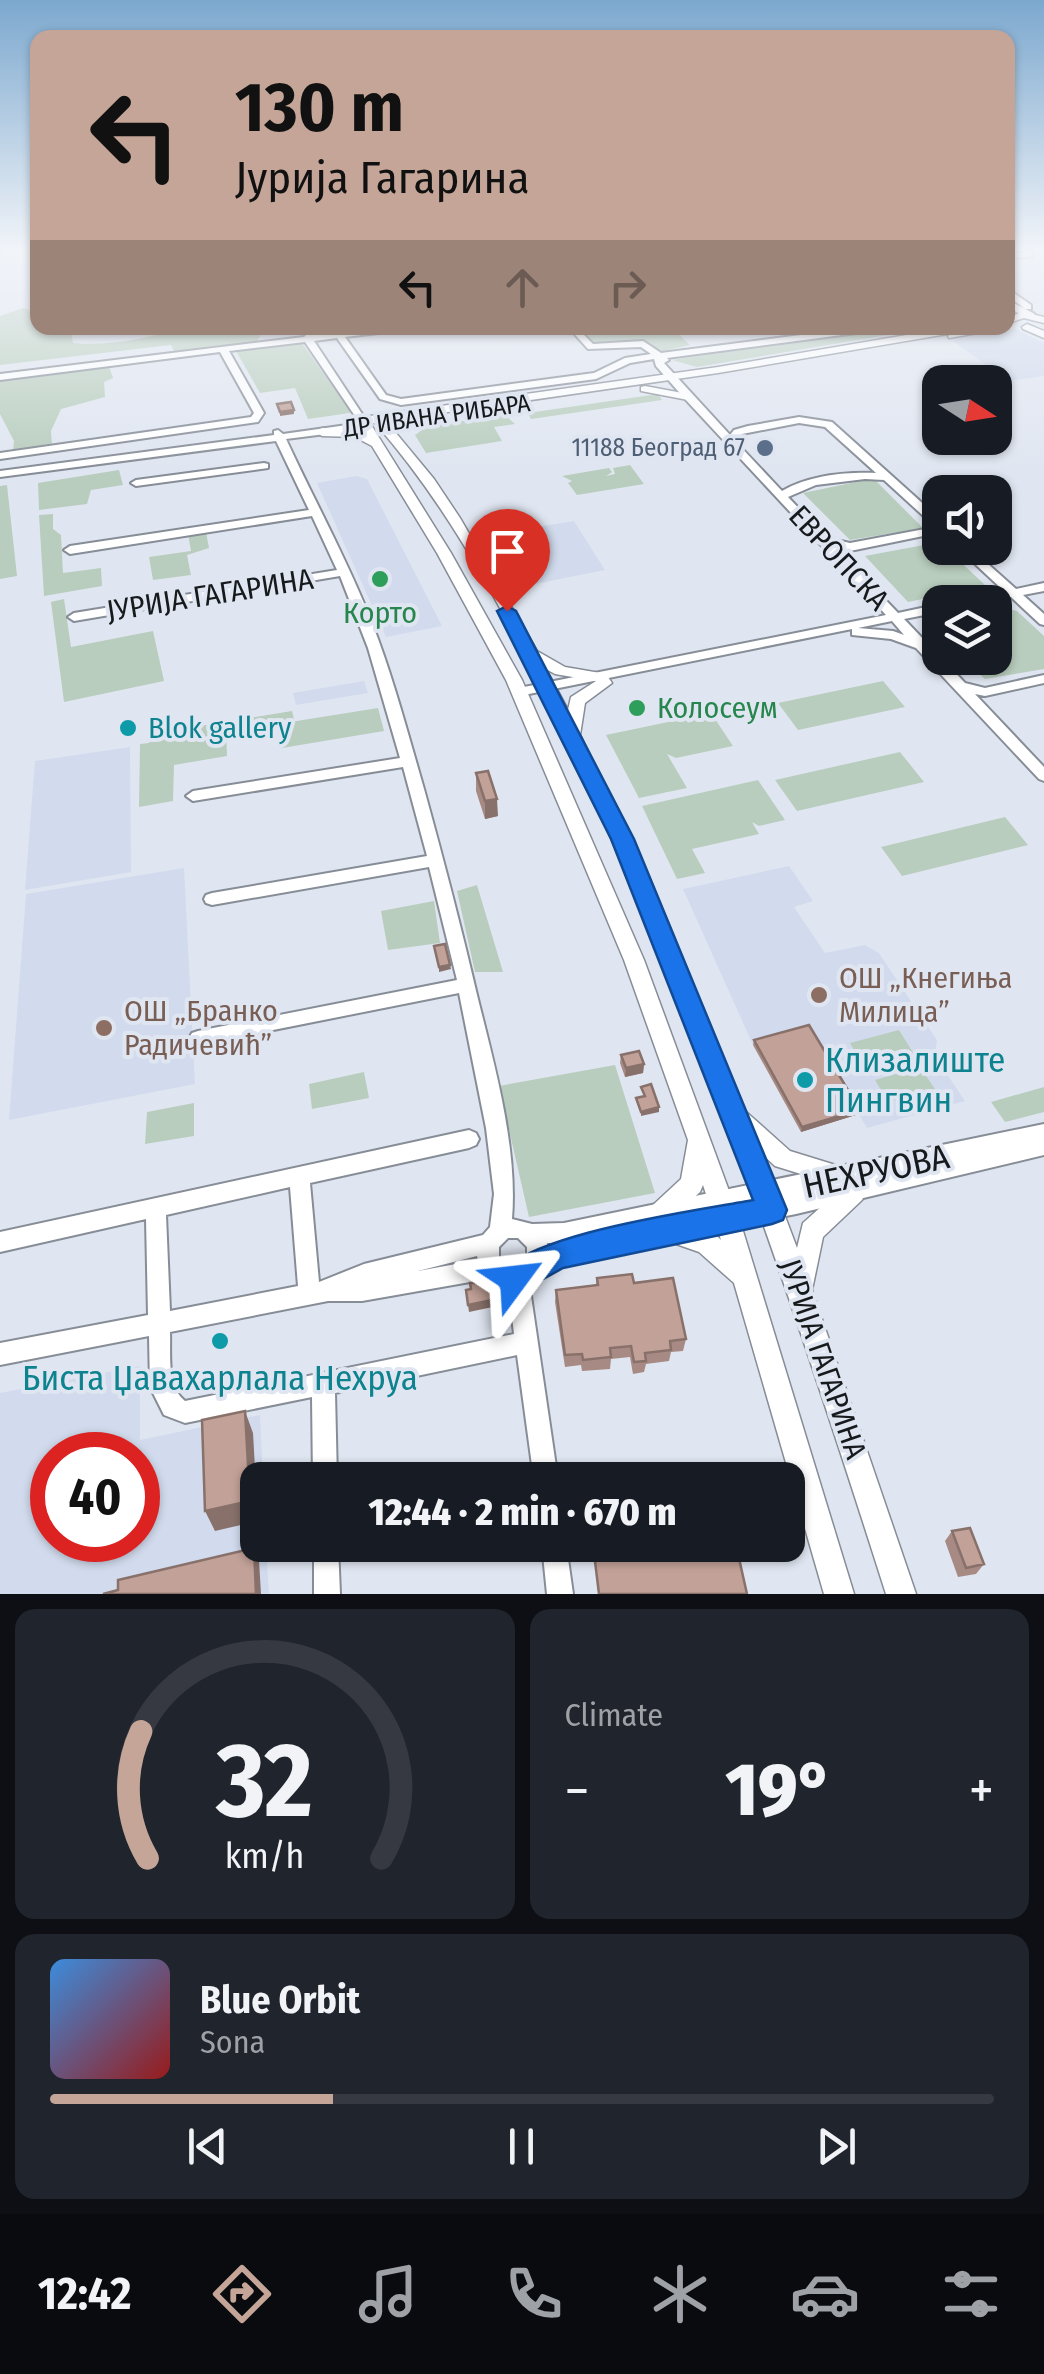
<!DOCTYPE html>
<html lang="en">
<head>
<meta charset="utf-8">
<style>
	:root { --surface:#171b24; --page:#20242c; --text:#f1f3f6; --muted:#9ea1a6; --line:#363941; --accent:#c4a597 }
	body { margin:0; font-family:"Fira Sans Condensed",sans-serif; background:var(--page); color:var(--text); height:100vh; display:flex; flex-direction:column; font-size:38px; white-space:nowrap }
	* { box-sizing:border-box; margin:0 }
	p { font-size:32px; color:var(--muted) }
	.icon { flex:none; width:55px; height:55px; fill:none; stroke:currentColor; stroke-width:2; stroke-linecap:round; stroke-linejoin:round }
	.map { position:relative; height:1594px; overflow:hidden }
	.sheet { display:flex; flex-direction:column; gap:15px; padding:15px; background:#0d0f14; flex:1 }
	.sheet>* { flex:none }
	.top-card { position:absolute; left:30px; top:30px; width:985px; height:305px; border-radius:20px; box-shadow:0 2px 8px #0004; background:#c4a597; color:#111; overflow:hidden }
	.needle { width:65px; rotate:102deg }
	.tools { position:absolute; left:922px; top:365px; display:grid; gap:20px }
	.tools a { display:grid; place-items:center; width:90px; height:90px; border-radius:20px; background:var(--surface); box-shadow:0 2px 8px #0004; font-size:50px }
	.speed { position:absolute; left:30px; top:1432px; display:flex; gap:20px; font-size:50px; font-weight:700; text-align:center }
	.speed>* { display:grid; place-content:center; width:130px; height:130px; border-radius:50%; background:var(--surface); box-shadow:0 2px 8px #0004; line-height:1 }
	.speed .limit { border:15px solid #d22; background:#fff; color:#111 }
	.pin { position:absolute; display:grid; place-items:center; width:85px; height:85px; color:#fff; margin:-102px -42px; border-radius:50% 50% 50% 0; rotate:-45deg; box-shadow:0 0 10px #0007 }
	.pin .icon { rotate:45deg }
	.me { position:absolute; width:110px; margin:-55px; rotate:60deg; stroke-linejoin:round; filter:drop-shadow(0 0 8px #0008) }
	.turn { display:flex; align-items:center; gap:35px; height:210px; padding:0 40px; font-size:45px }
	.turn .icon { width:130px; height:130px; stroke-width:2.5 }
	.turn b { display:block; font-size:70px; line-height:85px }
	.lanes { display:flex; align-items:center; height:95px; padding:0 40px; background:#0003; justify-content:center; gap:50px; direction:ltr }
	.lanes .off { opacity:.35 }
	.big { font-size:75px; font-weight:800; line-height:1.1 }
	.sheet .widget { flex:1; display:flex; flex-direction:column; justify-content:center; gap:15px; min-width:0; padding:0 35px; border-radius:20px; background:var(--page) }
	.sheet .dial { align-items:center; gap:0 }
	.dial svg { height:260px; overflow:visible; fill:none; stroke:var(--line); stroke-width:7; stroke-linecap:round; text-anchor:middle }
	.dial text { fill:var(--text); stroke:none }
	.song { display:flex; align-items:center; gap:30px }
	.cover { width:120px; height:120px; border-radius:15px; background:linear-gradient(135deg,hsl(210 70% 55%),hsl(0 70% 35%)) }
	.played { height:10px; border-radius:5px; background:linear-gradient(90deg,var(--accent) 30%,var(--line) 30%) }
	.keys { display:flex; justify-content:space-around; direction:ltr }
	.heat { display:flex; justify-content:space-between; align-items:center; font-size:55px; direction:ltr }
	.sheet .tiles { flex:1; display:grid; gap:15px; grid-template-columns:1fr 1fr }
	.widget:last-child { grid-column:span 2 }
	.trip { position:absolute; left:240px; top:1462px; width:565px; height:100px; border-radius:20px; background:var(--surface); box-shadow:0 2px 8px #0004; font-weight:800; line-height:100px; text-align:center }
	.dock { display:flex; height:160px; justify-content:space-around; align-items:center; background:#090b0e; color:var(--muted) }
	.dock .icon { width:70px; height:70px }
	.dock .active { color:var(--accent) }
	.dock b { font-size:45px; color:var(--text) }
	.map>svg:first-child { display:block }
</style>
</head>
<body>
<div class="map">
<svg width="1044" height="1594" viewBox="0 0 1044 1594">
	<rect width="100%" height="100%" fill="#e0e6f1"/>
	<path fill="#d1dbed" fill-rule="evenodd" d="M1015 329 1044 343V376L1008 381 950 339Z
		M356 476 367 479 442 626 386 637 317 483Z
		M574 521 605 570 525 586 495 534Z
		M364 681 368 693 296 705 293 693Z
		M130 747 131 872 25 890 35 761Z
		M789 866 813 901 794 907 825 953 865 945 879 953 937 1040 935 1056 965 1101 867 1128 808 1030 753 1045 683 889Z
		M184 868 195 1084 9 1120 26 894Z
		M140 1366V1440L260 1415 263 1480H258V1545H266L269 1594H0V1393ZM52 1455H138V1540H52Z"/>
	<path fill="#b8cdbd" d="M23 308 37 313 38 328H70L73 343C114 347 150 336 189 328 204 325 222 328 237 328L229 332 261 334 256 343 175 353 171 345 0 365V316Z
		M578 328H672L690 345 663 351 642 342 592 345Z
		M889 328H930L697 367 672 360Z
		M302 343 350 411V413L308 419 295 388 260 393 236 351Z
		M109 366 113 378 104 382 105 397 61 409 51 431 52 446 13 451 14 441 0 414V381Z
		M658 394 662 400 531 419 528 413Z
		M505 415 515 424 494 427 502 441 426 453 415 435 428 426Z
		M630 465 644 484 577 495 568 483 572 481 562 476 609 468 612 472 606 476 615 474 613 468Z
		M119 470 123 485 91 490 87 504 39 510 38 483Z
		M870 479 876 481 923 528 850 540 803 493Z
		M7 485 17 576 0 579V486Z
		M53 514V529L61 535 63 573 101 568 102 586 44 596 39 515Z
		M206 532 209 548 187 555 191 575 153 580 149 557 191 551 188 534Z
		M940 542V548H946L986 586 908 602 865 556Z
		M64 599 71 647 153 631 164 681 64 702 51 602Z
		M1008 609 1017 611 1044 636V669L985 679 962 658H995V612Z
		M883 681 905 707 798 730 778 703Z
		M378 708 384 731 282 748 278 724Z
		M292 711 294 719 226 732 227 756 174 765 173 801 139 807 140 744 149 743 151 734Z
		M711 713 733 746 676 758 667 754 687 788 639 798 606 735Z
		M900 752 924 782 797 811 775 780Z
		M758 780 785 820 759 826 752 822 759 834 692 849 705 873 677 879 642 806Z
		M1005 817 1028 845 902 876 881 847Z
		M477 885 503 972H475L457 891Z
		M434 901 440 943 388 950 381 911Z
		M899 1030 917 1059 867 1073 850 1043Z
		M615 1065 655 1193 529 1217 499 1086Z
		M920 1067 935 1089 888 1102 875 1080Z
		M364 1072 369 1098 312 1109 309 1084Z
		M1044 1087V1112L1005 1122 991 1102Z
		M194 1103V1136L145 1144 147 1112Z"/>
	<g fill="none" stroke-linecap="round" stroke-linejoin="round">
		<defs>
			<path id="minor" d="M0 247H5L0 253Z
				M1029 252H1032V256L1008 259V255Z
				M1008 289 1031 305V309H1025L1008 296Z
				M377 328H399L395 331 345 337 386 395 401 399 594 373 625 358 651 354 641 347 588 349 569 328H577L593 344 643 341 661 353 855 328H876L872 331 667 358 669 360 664 363 730 435 734 430 748 426 799 417 832 422 940 519V528H938L933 534 850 551 835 547 898 613 940 604V612L904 619 965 683 985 688 1044 675V683L985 696 975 694 1044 767V781L1039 779 916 648 891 639 852 635V629L519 696 514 695 512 692 514 689 519 688 886 615 685 399 656 366 654 359 630 363 596 379 401 405 380 399 337 338 314 341 370 426 365 429 286 439C315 502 347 559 372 623 393 677 408 734 424 789 443 858 461 926 477 995 494 1064 518 1147 512 1219L532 1224 564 1223 1044 1124V1155L796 1214 617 1250 544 1271 537 1281 526 1287 531 1296 558 1480H534L517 1355 335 1393 337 1480H313L312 1397 185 1423 164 1415 150 1387 149 1336 0 1365V1343L148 1315 146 1219 0 1252V1232L469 1130 476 1133 479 1139 476 1145 469 1148 310 1183 319 1282 364 1264 483 1235 490 1227 494 1194 486 1128 459 993 198 1045 192 1043 189 1038 192 1033 198 1031 457 980 429 867 212 905 206 903 204 899 206 895 212 893 427 856 403 767 193 801 186 796 193 791 400 758 368 648 340 576 74 621 68 617 74 613 337 570 312 516 70 554 64 550 70 546 309 510 276 441 0 477V471L274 435V431L278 430 283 434 347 425 346 421 357 419 305 342 229 351 264 413 258 422 0 459V453L251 417 254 413 220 352 0 380V374L304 337 310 331 314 335ZM799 423 825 427 876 473C845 472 810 475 782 491L736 442 742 434ZM865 479 884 480 930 522 925 529 850 543 827 538 788 497 816 485ZM892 621 904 635 893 631 858 628ZM290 1187 298 1286 170 1311 166 1215ZM600 1235 549 1250 547 1243H564ZM518 1238 527 1247V1260L519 1269H507L499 1260V1247L508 1238ZM477 1256 478 1260 418 1271ZM487 1279 502 1288 510 1299 514 1334 185 1401C166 1386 171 1355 170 1332L328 1301H362Z
				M264 463 268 464V468L136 486 131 483 136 480Z
				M958 548H970L1016 589 1044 583V591L1023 595 1044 614V625L1040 624 1011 597 983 602H960L962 599 1004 591Z
				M314 1545H338L340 1594H314Z
				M542 1545H566L573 1594H547Z"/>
			<path id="major" d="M1023 312 1044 317V323L1024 318 1008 323V317Z
				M1027 324 1044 331V338L1023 329 1022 327Z
				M948 328H968L955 333 986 328H1007L949 338 948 336 953 333 718 373 386 421 434 479 460 518 537 651 565 667 606 674 612 683 585 703 580 735 668 923 744 1110 790 1151 855 1171 859 1178 857 1182 862 1184 866 1192 862 1200 823 1237 812 1290 916 1594H886C796 1311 702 1029 575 759 519 641 462 522 375 423H370L451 553 522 680 644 960 739 1218 854 1594H824L734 1283 699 1252 659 1238 655 1230 658 1223 653 1221 649 1213 653 1205 681 1179 688 1140 624 960 506 680 437 553 372 446 355 437 322 436 316 432 322 428 364 432 357 421 363 417 718 367ZM546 669 555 674 596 681 571 697 568 710ZM761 1153 775 1166 843 1187 803 1223 797 1248ZM703 1185 721 1240 716 1235 670 1220 700 1192Z
				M645 386 688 394 694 397 688 400 641 391V387Z"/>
			<path id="highway" d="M1008 300 1033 313 1035 315 1025 317 1008 307Z"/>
		</defs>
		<use href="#minor" stroke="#878d97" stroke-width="4"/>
		<use href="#major" stroke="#878d97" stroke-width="3"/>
		<use href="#highway" stroke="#878d97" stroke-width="4"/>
		<use href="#minor" fill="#fff" fill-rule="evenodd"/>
		<use href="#major" fill="#fff" fill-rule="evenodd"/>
		<use href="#highway" fill="#fff" fill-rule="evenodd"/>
	</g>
	<path fill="#a78a83" d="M476 773 498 816 485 819 476 791Z
		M754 1040 859 1114 801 1132 753 1045Z
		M621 1055 644 1064 643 1073 625 1077 620 1063Z
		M597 1278 634 1283 686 1339 683 1351 671 1352 669 1361 646 1364 644 1372 633 1374 630 1357 611 1359 610 1369 582 1371 581 1365 565 1367 555 1302 556 1290 596 1285Z
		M952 1531 984 1564 976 1574 958 1577 945 1541Z"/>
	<path fill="#88716a" d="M294 410V414L280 416V412Z
		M497 799 498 816 485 819V801Z
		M450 965 451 969 439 972V967Z
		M644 1064 643 1073 625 1077 626 1068Z
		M659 1107V1112L641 1116V1112Z
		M860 1110 859 1114 801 1132 802 1127Z
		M502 1298V1305L469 1312 468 1305Z
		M245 1411 253 1433 258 1521 215 1531 205 1511Z
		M254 1548 259 1560 261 1594H256Z"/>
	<path fill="#c2a198" stroke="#88716a" stroke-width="2.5" d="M291 402 294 410 280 412 277 404Z
		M488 771 497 799 485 801 476 773Z
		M445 944 450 965 439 967 434 946Z
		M809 1025 860 1110 802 1127 754 1040Z
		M639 1051 644 1064 626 1068 621 1055Z
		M651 1084 659 1107 641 1112 636 1098 645 1096 641 1087Z
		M632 1274 634 1283 673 1278 686 1339 670 1341 671 1350 645 1353 646 1361 634 1362 631 1346 610 1348 611 1357 583 1360 582 1354 565 1355 556 1290 598 1285 597 1278Z
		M470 1283H499L502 1298 468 1305 466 1290 471 1289Z
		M245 1411 250 1501 205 1511 202 1420Z
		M970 1528 984 1564 966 1568 952 1531Z
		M593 1545H736L747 1594H599Z
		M254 1548 256 1594H103L118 1590V1580Z"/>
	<linearGradient id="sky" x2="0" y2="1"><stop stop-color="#7ca8ce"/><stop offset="0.53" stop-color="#f1f4f9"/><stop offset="1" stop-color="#f1f4f9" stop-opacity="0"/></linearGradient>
	<rect width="1044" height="470" fill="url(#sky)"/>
	<path fill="#1a73e8" stroke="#114b97" stroke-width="2.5" d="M507 606 516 611 634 839 787 1210 783 1220 772 1224 563 1268 514 1295 502 1290 498 1279C517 1234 702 1210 753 1200L611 839 497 611Z"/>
	<circle fill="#5c6f8a" stroke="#e0e6f1" stroke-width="4" cx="765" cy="448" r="10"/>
	<g fill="#2e9e5b" stroke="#e0e6f1" stroke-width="4">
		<circle cx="380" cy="579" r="10"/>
		<circle cx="637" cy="708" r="10"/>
	</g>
	<g fill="#0f9aa8" stroke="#e0e6f1" stroke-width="4">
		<circle cx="128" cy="728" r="10"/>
		<circle cx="805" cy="1080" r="10"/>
		<circle cx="220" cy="1341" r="10"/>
	</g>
	<g fill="#8d6e63" stroke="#e0e6f1" stroke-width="4">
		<circle cx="819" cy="995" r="10"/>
		<circle cx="104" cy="1028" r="10"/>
	</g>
	<g text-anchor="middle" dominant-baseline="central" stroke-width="8" stroke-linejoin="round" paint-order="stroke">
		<g font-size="25" fill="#171a1d" stroke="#e0e6f1">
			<text transform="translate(437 416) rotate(-8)">ДР ИВАНА РИБАРА</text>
		</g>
		<g font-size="25" fill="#4e5e75" stroke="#e0e6f1" text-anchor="end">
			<text x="745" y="448">11188 Београд 67</text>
		</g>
		<g font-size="30" fill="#171a1d" stroke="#e0e6f1">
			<text transform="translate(839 558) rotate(47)">ЕВРОПСКА</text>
			<text transform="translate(210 595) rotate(-9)">ЈУРИЈА ГАГАРИНА</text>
			<text transform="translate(823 1359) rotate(71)">ЈУРИЈА ГАГАРИНА</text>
		</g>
		<g font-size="30" fill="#27864d" stroke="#e0e6f1">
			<text x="380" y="613">Корто</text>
			<text x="657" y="708" text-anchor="start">Колосеум</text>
		</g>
		<g font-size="30" fill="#0d838f" stroke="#e0e6f1" text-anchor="start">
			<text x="148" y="728">Blok gallery</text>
		</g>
		<g font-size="30" fill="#785e54" stroke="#e0e6f1" text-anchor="start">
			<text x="839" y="978">ОШ „Кнегиња<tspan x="839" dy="34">Милица”</tspan></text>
			<text x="124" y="1011">ОШ „Бранко<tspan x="124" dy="34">Радичевић”</tspan></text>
		</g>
		<g font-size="35" fill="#0d838f" stroke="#e0e6f1" text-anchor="start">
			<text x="825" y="1060">Клизалиште<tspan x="825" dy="40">Пингвин</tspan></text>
			<text x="220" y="1378" text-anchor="middle">Биста Џавахарлала Нехруа</text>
		</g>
		<g font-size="35" fill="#171a1d" stroke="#e0e6f1">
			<text transform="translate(876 1171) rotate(-12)">НЕХРУОВА</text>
		</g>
	</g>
</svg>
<div class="tools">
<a><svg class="needle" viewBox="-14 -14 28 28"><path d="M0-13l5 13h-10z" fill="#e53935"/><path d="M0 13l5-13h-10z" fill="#9ea1a6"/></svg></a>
<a><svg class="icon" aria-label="sound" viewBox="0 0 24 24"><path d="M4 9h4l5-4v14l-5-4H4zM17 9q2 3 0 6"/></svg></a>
<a><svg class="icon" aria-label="layers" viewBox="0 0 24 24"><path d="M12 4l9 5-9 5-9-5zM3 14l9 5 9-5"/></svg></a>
</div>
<div class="speed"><div class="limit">40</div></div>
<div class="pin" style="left:507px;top:611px;background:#d93025"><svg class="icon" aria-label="arrive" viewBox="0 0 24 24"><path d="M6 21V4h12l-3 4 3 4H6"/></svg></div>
<svg class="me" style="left:514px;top:1279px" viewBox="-20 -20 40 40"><path d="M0-17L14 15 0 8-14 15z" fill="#1a73e8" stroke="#fff" stroke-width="4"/></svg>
<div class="trip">12:44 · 2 min · 670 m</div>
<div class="top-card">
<div class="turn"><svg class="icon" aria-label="left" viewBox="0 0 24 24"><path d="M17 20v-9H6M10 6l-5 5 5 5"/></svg><div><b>130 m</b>Јурија Гагарина</div></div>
<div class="lanes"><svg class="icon" aria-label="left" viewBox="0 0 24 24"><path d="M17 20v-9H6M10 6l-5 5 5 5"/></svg><svg class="icon off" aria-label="ahead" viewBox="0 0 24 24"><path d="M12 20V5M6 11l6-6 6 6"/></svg><svg class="icon off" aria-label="right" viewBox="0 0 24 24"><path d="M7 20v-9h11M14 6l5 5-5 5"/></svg></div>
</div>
</div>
<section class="sheet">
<div class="tiles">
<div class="widget dial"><svg viewBox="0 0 100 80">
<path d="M14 69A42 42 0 1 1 86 69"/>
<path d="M14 69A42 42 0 0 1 12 30" stroke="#c4a597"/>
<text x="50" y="56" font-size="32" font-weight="700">32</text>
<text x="50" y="72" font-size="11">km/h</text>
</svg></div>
<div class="widget"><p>Climate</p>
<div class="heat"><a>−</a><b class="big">19°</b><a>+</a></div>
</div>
<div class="widget">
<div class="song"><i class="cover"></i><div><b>Blue Orbit</b><p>Sona</p></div></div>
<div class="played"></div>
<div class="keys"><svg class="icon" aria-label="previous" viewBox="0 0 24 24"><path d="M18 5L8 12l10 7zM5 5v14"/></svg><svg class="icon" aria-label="pause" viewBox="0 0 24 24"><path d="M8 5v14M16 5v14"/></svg><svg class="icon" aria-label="next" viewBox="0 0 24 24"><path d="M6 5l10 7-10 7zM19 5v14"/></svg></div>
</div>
</div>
</section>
<nav class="dock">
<b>12:42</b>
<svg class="icon active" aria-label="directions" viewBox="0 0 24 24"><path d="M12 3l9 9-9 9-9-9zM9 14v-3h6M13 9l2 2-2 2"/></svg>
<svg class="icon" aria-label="music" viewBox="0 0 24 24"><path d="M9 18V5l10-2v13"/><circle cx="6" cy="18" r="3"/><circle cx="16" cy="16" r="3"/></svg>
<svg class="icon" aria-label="phone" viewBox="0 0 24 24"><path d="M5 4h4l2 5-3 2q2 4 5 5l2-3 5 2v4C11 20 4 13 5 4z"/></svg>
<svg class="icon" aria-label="climate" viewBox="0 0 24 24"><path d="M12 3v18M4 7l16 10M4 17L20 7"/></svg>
<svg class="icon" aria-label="car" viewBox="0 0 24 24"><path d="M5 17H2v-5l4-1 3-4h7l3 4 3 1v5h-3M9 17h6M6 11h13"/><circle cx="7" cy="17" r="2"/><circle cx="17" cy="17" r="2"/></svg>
<svg class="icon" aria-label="filters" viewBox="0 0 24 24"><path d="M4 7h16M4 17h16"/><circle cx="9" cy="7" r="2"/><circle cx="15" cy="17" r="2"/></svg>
</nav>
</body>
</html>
